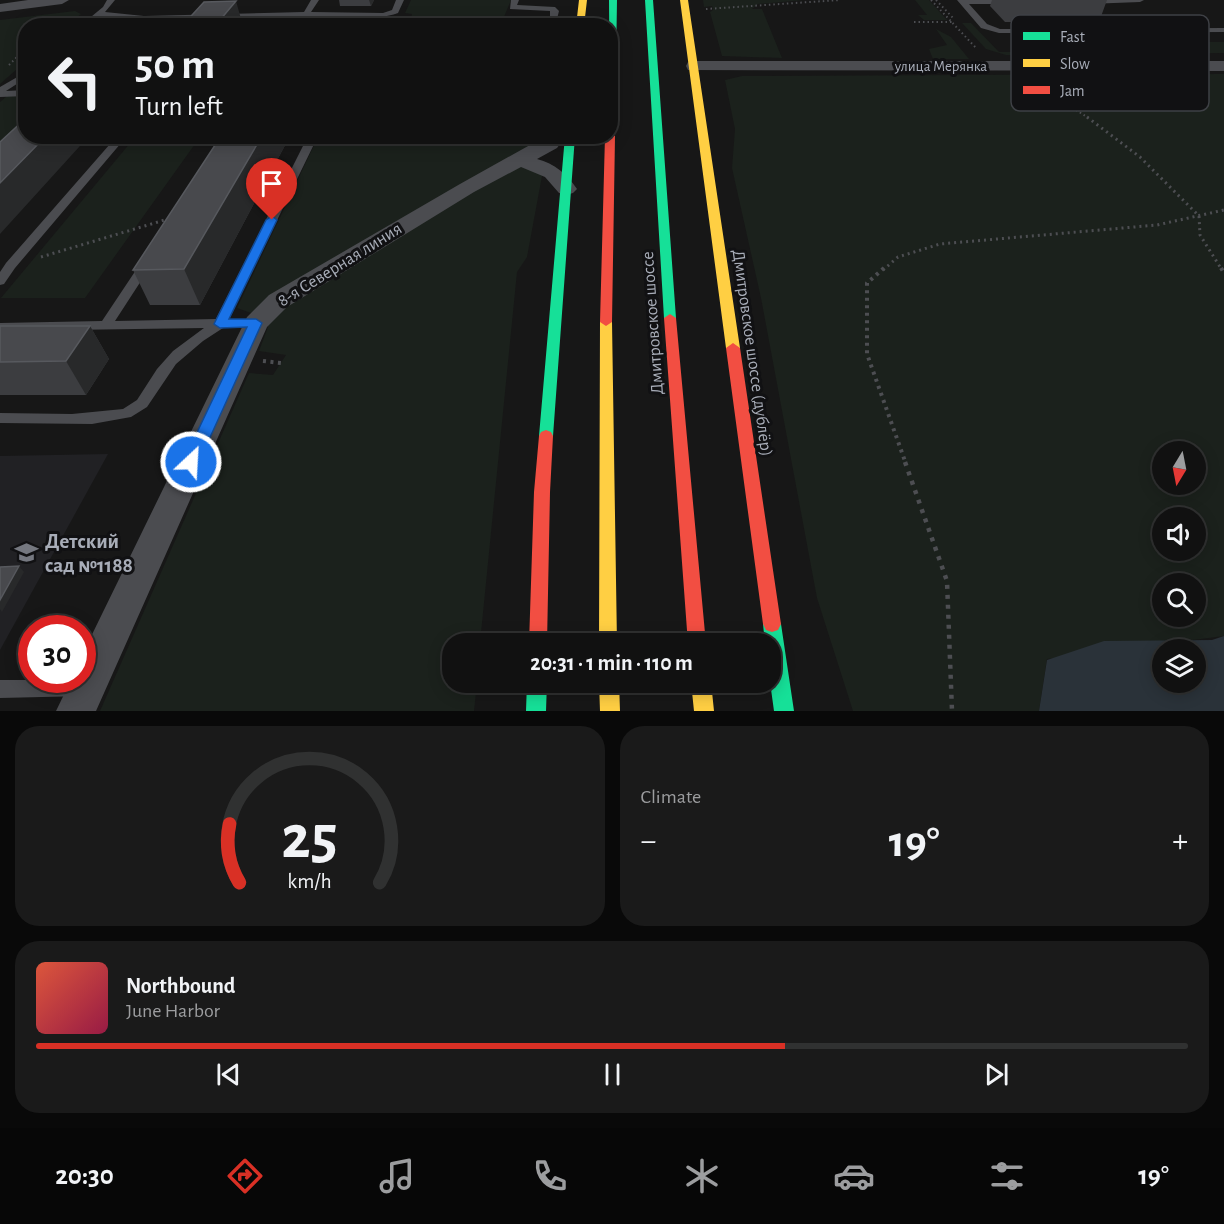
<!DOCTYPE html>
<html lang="en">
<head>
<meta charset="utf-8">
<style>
	:root { --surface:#111; --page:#1a1a1a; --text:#f1f3f6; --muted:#9c9d9f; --line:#303131; --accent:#d93025 }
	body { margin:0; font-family:"Alegreya Sans",sans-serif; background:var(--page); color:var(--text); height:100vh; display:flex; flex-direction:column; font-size:22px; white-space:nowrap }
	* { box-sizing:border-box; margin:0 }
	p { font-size:20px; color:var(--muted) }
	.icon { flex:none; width:33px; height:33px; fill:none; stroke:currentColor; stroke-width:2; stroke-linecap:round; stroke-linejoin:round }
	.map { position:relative; height:711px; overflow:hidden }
	.drawer { display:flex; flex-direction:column; gap:15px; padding:15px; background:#090909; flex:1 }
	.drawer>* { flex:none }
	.banner { position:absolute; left:18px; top:18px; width:600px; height:126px; border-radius:24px; box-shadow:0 3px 15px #0003,0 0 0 2px var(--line); background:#111; color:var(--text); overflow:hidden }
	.needle { width:39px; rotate:190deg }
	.tools { position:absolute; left:1152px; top:441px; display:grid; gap:12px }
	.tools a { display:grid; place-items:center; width:54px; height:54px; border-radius:50%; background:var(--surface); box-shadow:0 3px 15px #0003,0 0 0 2px var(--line); font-size:30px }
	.speed { position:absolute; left:18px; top:615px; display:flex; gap:12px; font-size:30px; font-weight:700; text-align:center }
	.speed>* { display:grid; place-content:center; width:78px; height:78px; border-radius:50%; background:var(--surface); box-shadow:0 3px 15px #0003,0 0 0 2px var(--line); line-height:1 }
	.speed .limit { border:9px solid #d22; background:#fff; color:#111 }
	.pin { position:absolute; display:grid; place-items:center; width:51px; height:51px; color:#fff; margin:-62px -26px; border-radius:50% 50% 50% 0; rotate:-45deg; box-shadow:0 0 6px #0007 }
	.pin .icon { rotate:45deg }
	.me { position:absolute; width:66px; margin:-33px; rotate:25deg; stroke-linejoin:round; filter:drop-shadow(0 0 4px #0008) }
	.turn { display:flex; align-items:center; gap:21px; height:126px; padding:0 18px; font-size:27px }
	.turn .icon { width:78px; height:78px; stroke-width:2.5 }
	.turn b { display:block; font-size:42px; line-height:51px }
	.big { font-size:45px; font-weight:600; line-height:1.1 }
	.drawer .card { flex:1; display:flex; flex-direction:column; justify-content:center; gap:9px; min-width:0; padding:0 21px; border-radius:24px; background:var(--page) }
	.drawer .dial { align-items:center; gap:0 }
	.dial svg { height:156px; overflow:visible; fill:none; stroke:var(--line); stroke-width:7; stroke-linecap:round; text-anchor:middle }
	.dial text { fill:var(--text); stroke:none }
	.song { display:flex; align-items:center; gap:18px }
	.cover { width:72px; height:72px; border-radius:9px; background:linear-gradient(135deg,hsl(10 70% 55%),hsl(340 70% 35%)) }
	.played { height:6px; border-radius:3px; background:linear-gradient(90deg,var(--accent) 65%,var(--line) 65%) }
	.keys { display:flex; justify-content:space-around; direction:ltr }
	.heat { display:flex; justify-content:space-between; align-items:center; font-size:33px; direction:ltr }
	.drawer .tiles { flex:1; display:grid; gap:15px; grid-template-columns:1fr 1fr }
	.card:last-child { grid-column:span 2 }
	.trip { position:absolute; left:442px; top:633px; width:339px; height:60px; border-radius:24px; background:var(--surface); box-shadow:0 3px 15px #0003,0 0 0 2px var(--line); font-weight:600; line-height:60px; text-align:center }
	.tab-bar { display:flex; height:96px; justify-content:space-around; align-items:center; background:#070707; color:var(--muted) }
	.tab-bar .icon { width:42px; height:42px }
	.tab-bar .selected { color:var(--accent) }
	.tab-bar b { font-size:27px; color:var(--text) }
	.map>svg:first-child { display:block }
</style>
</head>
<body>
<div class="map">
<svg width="1224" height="711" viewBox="0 0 1224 711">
	<rect width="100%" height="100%" fill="#171717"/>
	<path fill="#212124" d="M108 454 0 650V456Z"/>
	<path fill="#1b211c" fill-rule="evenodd" d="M411 0H511L501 24 560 22V26L371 25 375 19 411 18 412 14 405 13Z
		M703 0H804L758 4 752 9H762L782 58 722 56 710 12 713 10 712 6 704 7Z
		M915 0H929L947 20H924L918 15H927Z
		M75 11 81 14 68 25 26 26 25 62 0 84V20Z
		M962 23H971L999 52 1170 51 1159 42H1224V53L1006 55 986 49Z
		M936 29 951 37 969 59H933L929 49 947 45Z
		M1224 74V636L1047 659 1039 711H853L817 598 761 298 732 168 735 129 725 80 742 76ZM1162 452H1196V484H1162ZM1162 518H1196V550H1162ZM1162 584H1196V616H1162Z
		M7 96H25V128L0 152V102Z
		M136 136 200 137 85 298H1Z
		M318 137H544L532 150 542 176 527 257 517 272 480 643 453 644V682L477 683 474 711H100L249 373 273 375 286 355 259 351 268 327 265 318 237 308Z"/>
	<path fill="#2a3239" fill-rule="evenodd" d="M1224 636V711H1039L1047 660 1104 641 1212 640ZM1162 650H1196V682H1162Z"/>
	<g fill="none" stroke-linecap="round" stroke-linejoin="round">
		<path stroke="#4d4e52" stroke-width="2" stroke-dasharray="1.5 3" stroke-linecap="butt" d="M931 0 977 49
			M936 0 954 19
			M706 9 840 0
			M914 22H952
			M47 26 53 19
			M9 65 26 48
			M1033 85 1042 88 1184 86
			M1042 88 1090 119"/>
		<path stroke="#4d4e52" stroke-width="3" stroke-dasharray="2 4" stroke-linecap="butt" d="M1087 117 1140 157 1199 216 1200 235 1222 270
			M41 257 168 219
			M883 270 898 257 940 244 1157 225 1224 210"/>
		<path stroke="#4d4e52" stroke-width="4" stroke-dasharray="3 4.5" stroke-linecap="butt" d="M884 268 867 283V354L906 464
			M1221 268 1224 273
			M263 361 281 363"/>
		<path stroke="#4d4e52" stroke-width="4.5" stroke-dasharray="4 6" stroke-linecap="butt" d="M905 462 947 581 952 711"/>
		<path fill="#4b4c50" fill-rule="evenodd" d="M107 0H115L105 12 144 16 304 12 311 0H319L311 12 383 13 392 10 396 0H404L398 13C370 23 336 16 307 16 238 17 169 22 100 16L89 26H80L103 7Z
			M511 0H519L517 5 555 7 559 11 557 19 550 21V11L510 9Z
			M957 0H1012V4H969L987 24 1000 29 1224 28V32L999 33 981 28Z
			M1087 0H1144L1140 2 1088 4 1084 2Z
			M26 72V78L6 91 26 90V96L0 97V87Z
			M117 136H127L15 268 4 284 0 285V272L6 263Z
			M308 136H318L229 319H256L262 323 261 326 223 328 203 341 176 364 147 407 131 417 92 424 0 423V413L72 414 123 409 137 400 157 369 173 351 204 328 0 331V323L102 321 142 261 146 260 152 264 115 321 216 319Z
			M82 678 92 680 95 687 92 694 85 696 0 698V680H82Z"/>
		<path fill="#4b4c50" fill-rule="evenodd" d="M28 0H69L62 4 0 12V4Z
			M694 61H1224V71L688 70 686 66 688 62Z
			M546 136H566L557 148 537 159C555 164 566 173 577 189L573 193 566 195 559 193 545 177 521 167 474 192 287 307 267 327 96 711H56L71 680H82V655L247 317 269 295 460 184Z"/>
		<path fill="#16e098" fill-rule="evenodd" d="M609 0H617L615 129 610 132Z
			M645 0H653L676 318 670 322 664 318Z
			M565 136H575L553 436 551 440H541L539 436Z
			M772 616 778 618 781 624 794 711H774L770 682 771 644H765L763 624 766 618Z
			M527 682H547L546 711H526Z"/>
		<path fill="#ffcf43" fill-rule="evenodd" d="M579 0H587L584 26H576Z
			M680 0H688L740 348 733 353 726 348Z
			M606 318 612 322 617 644H599L600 322Z
			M599 682H619L620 711H600Z
			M691 682H711L714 711H694Z"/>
		<path fill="#f24e42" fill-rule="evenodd" d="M610 133 615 136 612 322 606 326 600 322 605 136H610Z
			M670 314 676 318 706 644H688L664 318Z
			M733 343 740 348 781 624 778 630 772 632 766 630 763 624 726 348Z
			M546 430 551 432 553 436 550 492 547 644H529L534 492 539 436 541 432Z"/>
	</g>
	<path fill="#3c3d40" d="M339 0H374L371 6H340Z
		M992 0H1107L1099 22H1005L990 6Z
		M221 136H290L200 305H150L133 270Z
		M0 326H90L109 359 86 395H0Z"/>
	<path fill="#28292a" d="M369 0H374L371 6Z
		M236 1 243 26H215Z
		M46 136H89L0 234V183Z
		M262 136H290L200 305 184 269Z
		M90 326 109 359 86 395 66 361Z
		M19 566 24 572 2 612 0 609V600Z"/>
	<path fill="#48494d" stroke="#57595e" stroke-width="1.5" d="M236 1 215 26H182L204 2Z
		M26 118V136H46L0 183V142Z
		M221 136H262L184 269 133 270Z
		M0 326H90L66 361 0 362Z
		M19 566 0 600V567Z"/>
	<path fill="#1a73e8" stroke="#114b97" stroke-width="1.5" d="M272 216 277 220 229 319H256L262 323 197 466H186L183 462 247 327 220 328 214 324 266 220Z"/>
	<defs>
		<symbol id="school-bare" viewBox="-9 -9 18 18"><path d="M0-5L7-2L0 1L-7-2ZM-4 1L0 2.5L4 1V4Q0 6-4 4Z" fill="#757880" stroke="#111113" stroke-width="2.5" paint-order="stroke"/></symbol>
	</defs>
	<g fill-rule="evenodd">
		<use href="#school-bare" x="10" y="536" width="33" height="33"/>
	</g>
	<g text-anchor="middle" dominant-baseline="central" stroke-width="6" stroke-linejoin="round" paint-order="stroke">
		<g font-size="15" fill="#a8adb8" stroke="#111113">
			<text x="941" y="66">улица Мерянка</text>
		</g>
		<g font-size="18" fill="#a8adb8" stroke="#111113">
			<text transform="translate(340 265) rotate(-32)">8-я Северная линия</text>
			<text transform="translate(653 323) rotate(-94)">Дмитровское шоссе</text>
			<text transform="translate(752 353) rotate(82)">Дмитровское шоссе (дублёр)</text>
		</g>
		<g font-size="21" font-weight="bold" fill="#a8adb8" stroke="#111113" text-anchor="start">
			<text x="45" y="541">Детский<tspan x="45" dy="24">сад №1188</tspan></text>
		</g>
	</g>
	<rect x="1011" y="15" width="198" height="96" rx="9" fill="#111113" stroke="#3e4045" stroke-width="1.5"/>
	<rect x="1023" y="32" width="27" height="8" fill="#16e098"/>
	<rect x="1023" y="59" width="27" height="8" fill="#ffcf43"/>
	<rect x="1023" y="86" width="27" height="8" fill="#f24e42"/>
	<g font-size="16" fill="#a8adb8">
		<text x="1060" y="42">Fast</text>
		<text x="1060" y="69">Slow</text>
		<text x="1060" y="96">Jam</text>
	</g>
</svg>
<div class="tools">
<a><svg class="needle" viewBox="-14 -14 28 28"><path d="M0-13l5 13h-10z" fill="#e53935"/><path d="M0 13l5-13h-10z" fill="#9c9d9f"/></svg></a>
<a><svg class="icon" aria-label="sound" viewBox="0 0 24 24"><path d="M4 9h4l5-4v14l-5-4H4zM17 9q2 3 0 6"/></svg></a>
<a><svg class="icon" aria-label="search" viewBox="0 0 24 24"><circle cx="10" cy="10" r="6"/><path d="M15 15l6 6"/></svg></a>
<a><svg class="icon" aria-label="layers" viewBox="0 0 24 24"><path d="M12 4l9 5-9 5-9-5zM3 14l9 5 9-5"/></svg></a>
</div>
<div class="speed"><div class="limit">30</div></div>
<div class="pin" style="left:272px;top:220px;background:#d93025"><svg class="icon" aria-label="arrive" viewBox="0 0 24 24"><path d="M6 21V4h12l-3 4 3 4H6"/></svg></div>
<svg class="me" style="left:191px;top:462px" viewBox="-20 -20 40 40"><circle r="17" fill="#1a73e8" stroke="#fff" stroke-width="3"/><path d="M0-11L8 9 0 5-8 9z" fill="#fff"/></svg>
<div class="trip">20:31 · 1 min · 110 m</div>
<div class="banner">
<div class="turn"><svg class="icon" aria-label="left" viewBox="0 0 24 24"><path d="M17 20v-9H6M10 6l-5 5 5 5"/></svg><div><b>50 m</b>Turn left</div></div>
</div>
</div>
<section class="drawer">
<div class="tiles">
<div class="card dial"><svg viewBox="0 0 100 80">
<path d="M14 69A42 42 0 1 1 86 69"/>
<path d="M14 69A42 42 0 0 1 9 39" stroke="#d93025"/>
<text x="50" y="56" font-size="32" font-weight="700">25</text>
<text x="50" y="72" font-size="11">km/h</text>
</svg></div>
<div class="card"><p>Climate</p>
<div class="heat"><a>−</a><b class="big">19°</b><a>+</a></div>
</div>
<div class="card">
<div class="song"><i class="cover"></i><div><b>Northbound</b><p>June Harbor</p></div></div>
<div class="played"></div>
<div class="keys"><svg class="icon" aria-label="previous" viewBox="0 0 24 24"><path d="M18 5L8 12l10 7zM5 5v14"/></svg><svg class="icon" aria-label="pause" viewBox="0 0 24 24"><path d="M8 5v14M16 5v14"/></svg><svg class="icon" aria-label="next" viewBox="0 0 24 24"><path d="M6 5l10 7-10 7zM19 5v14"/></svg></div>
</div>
</div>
</section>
<nav class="tab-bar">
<b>20:30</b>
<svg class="icon selected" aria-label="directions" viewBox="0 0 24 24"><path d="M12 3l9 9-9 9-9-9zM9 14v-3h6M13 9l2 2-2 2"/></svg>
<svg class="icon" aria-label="music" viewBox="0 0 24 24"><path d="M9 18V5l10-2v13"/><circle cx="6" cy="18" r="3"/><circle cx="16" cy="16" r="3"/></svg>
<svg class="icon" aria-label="phone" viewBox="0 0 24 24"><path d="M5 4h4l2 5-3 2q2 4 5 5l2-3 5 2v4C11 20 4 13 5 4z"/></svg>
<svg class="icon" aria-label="climate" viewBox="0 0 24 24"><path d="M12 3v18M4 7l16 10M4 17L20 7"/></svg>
<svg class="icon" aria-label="car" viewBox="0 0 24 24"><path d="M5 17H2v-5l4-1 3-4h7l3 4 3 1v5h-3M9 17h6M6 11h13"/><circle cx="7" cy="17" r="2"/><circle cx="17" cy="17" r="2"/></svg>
<svg class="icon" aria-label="filters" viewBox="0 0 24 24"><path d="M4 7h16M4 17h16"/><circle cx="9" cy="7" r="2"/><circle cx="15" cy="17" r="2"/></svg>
<b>19°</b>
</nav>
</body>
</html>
